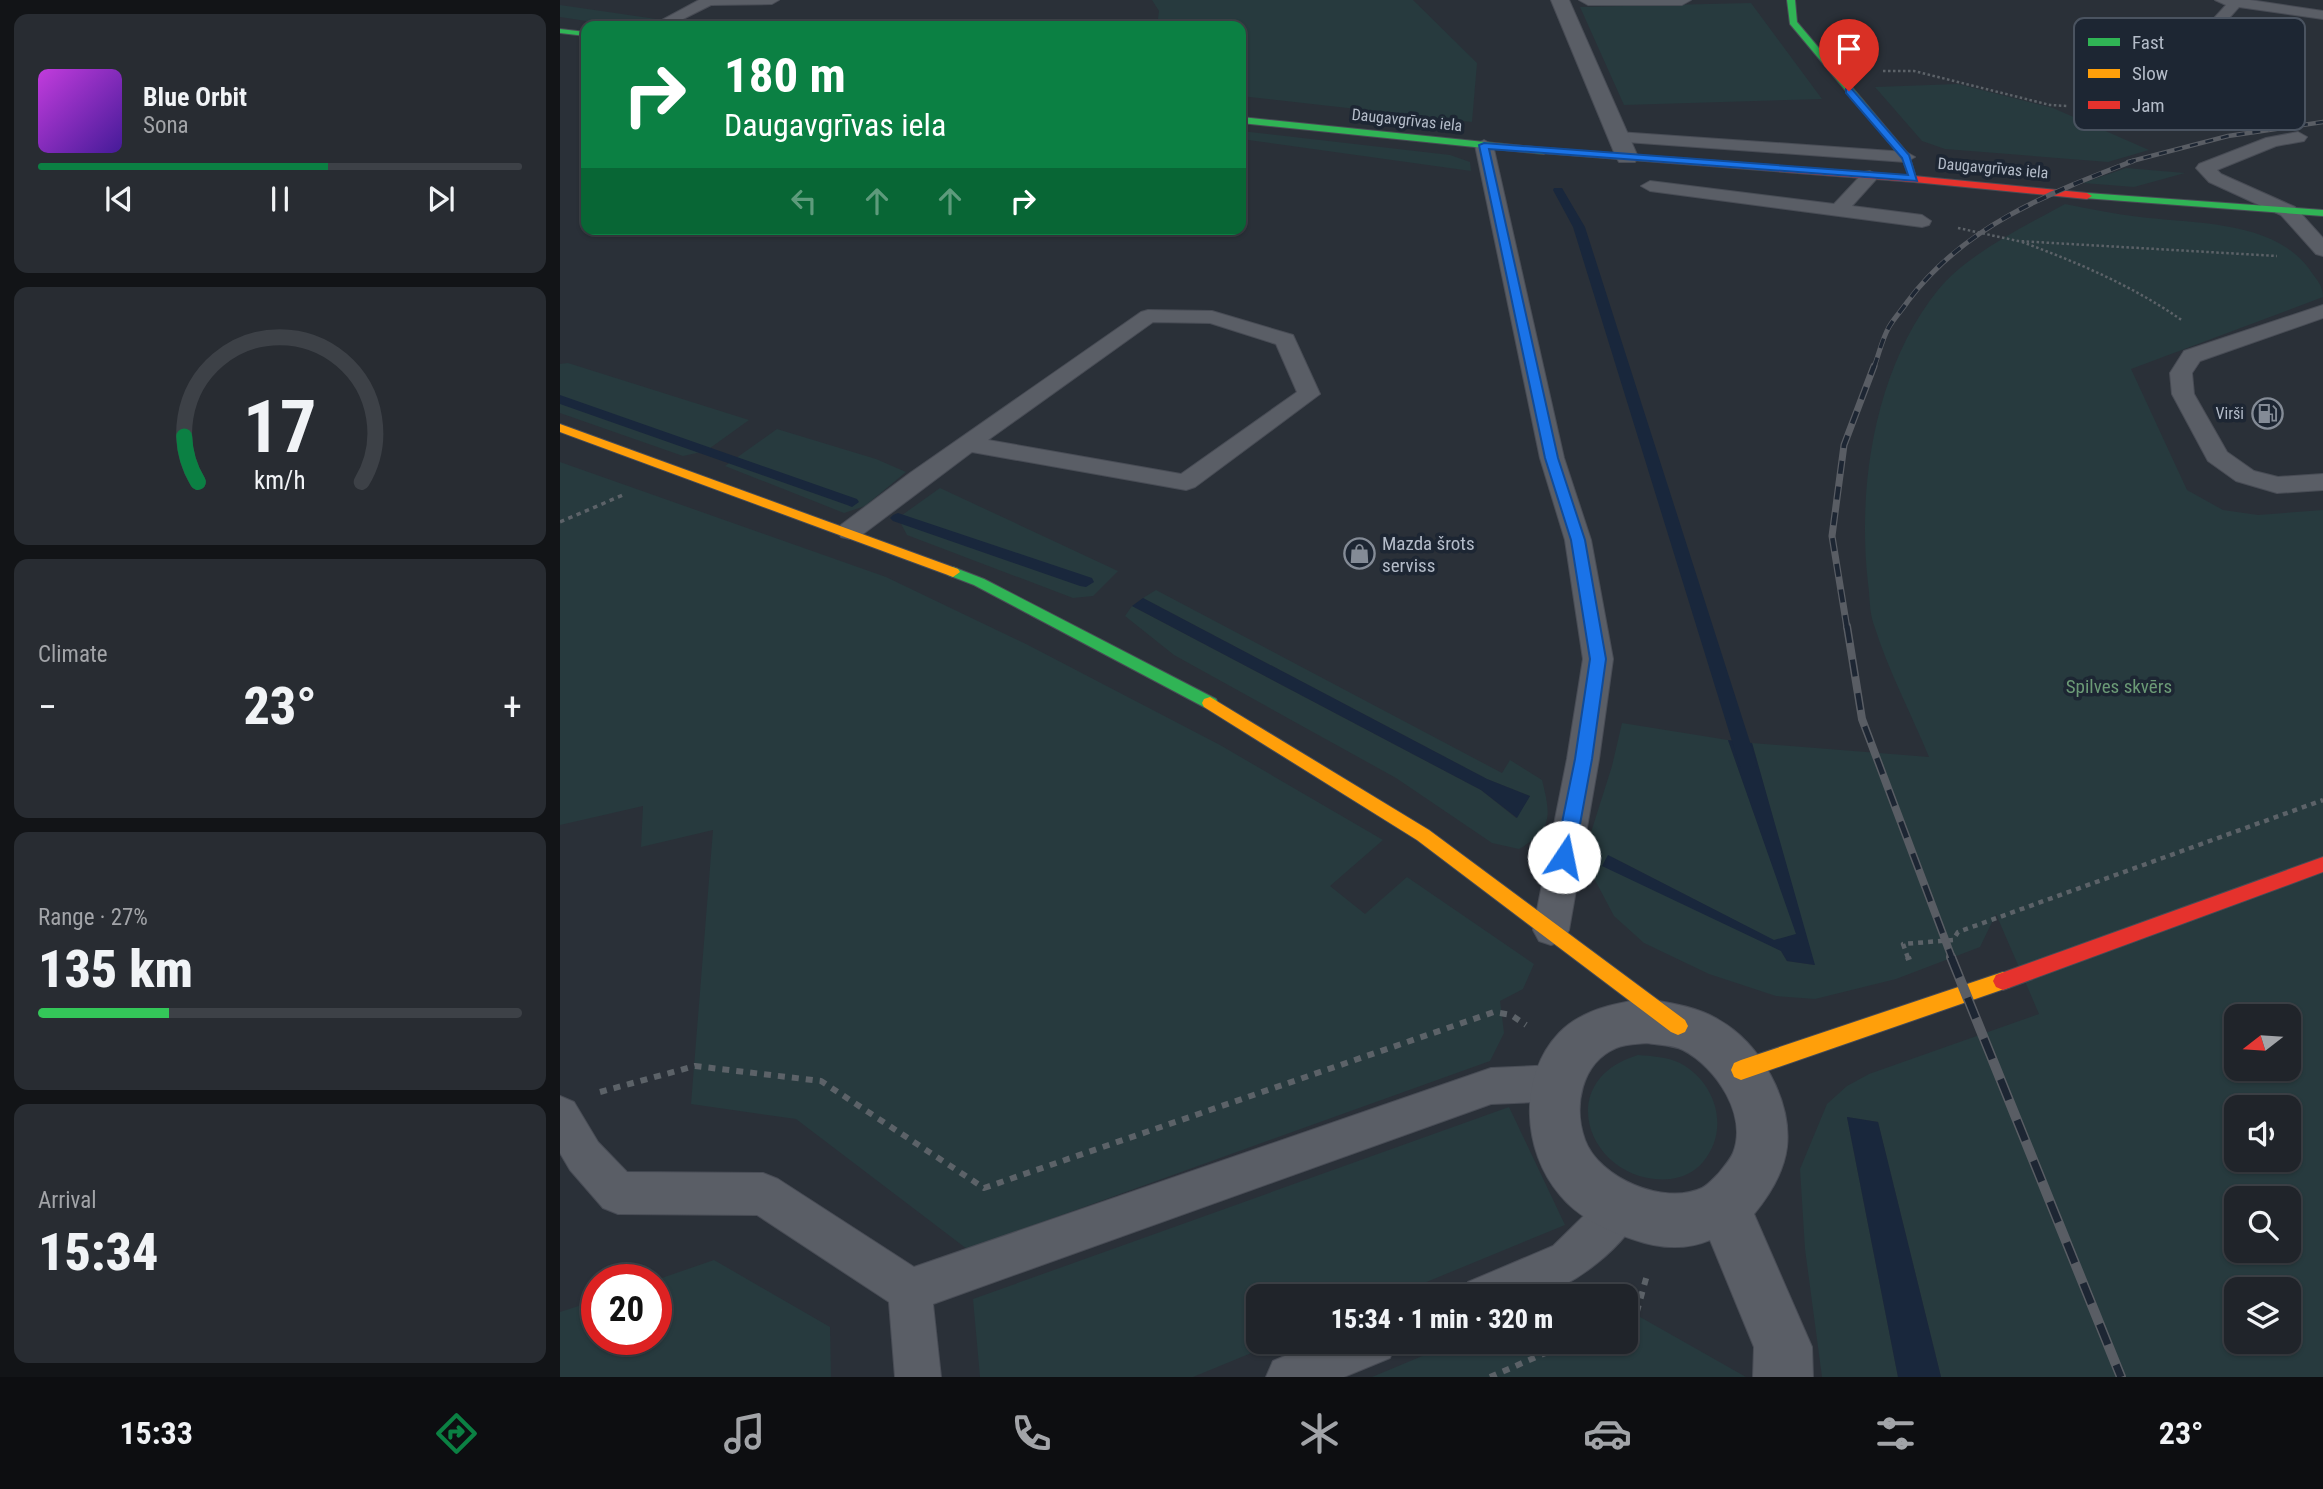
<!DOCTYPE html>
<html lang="en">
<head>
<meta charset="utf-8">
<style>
	:root { --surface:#20242a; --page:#282c32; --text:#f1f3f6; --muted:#a2a4a8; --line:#3d4147; --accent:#0b8043 }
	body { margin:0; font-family:"Roboto Condensed",sans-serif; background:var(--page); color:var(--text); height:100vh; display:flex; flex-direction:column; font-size:26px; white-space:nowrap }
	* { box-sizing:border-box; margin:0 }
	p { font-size:23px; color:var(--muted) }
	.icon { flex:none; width:38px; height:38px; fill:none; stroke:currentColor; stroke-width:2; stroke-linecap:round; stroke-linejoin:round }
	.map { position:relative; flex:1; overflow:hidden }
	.panel { display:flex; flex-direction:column; gap:14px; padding:14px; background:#121417; width:560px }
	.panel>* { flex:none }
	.banner { position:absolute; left:21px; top:21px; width:665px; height:214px; border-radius:14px; box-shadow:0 2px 5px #0004,0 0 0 2px var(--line); background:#0b8043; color:#fff; overflow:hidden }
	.needle { width:46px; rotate:253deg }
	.fabs { position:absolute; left:1664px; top:1004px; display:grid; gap:14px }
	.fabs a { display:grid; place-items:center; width:77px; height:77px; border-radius:14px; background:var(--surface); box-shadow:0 2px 5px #0004,0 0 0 2px var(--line); font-size:35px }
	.speed { position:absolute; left:21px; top:1264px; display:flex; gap:14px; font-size:35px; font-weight:700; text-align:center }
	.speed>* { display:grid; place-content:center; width:91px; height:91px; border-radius:50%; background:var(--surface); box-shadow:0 2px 5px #0004,0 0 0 2px var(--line); line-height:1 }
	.speed .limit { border:10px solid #d22; background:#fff; color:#111 }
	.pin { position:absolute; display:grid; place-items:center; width:60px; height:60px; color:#fff; margin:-72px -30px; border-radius:50% 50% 50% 0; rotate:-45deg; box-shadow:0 0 7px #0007 }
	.pin .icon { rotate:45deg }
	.me { position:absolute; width:77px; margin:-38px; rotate:11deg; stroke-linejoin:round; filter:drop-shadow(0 0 5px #0008) }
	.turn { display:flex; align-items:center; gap:24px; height:147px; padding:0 28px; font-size:32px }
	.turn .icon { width:91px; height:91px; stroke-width:2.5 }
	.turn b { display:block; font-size:49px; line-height:60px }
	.lanes { display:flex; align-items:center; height:66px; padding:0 28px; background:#0003; justify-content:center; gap:35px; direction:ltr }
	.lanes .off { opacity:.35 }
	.big { font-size:52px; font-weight:800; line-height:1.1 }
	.panel .tile { flex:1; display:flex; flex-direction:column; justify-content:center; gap:10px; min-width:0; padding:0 24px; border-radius:14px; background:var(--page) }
	.panel .dial { align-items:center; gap:0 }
	.dial svg { height:182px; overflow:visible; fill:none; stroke:var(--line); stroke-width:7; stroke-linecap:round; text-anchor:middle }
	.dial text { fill:var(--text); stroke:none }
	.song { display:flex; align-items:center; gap:21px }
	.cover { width:84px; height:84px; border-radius:10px; background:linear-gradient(135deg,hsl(290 70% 55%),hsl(260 70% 35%)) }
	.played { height:7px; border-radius:4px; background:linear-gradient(90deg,var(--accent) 60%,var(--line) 60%) }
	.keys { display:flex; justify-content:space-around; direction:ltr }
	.heat { display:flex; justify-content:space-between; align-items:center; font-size:38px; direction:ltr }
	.charge { height:10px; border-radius:5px; background:linear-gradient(90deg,#34c759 27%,var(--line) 0) }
	.trip { position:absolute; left:686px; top:1284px; width:392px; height:70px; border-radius:14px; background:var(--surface); box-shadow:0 2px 5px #0004,0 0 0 2px var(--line); font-weight:800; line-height:70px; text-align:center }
	.tabs { display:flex; height:112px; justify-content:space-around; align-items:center; background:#0d0e11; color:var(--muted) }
	.tabs .icon { width:49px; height:49px }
	.tabs .current { color:var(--accent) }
	.tabs b { font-size:32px; color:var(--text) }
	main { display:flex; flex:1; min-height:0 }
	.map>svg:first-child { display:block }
</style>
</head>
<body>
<main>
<section class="panel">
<div class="tile">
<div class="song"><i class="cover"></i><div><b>Blue Orbit</b><p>Sona</p></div></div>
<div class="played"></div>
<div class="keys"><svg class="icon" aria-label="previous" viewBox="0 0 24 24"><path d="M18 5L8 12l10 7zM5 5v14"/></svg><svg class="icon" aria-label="pause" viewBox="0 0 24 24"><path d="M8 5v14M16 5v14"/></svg><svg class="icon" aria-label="next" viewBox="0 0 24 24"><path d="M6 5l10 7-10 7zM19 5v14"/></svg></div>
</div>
<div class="tile dial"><svg viewBox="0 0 100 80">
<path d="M14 69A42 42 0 1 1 86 69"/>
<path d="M14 69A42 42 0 0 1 8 49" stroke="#0b8043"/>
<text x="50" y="56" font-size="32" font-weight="700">17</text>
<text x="50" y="72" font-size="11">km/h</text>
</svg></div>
<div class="tile"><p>Climate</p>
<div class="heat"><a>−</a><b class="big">23°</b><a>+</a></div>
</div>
<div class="tile"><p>Range · 27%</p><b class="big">135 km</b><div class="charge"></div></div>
<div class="tile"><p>Arrival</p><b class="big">15:34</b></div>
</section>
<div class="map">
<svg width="1763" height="1377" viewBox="0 0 1763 1377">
	<rect width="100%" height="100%" fill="#2a3038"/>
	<path fill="#273a3e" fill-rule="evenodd" d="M592 0H853L917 63 912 122 681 96V26H597L599 11Z
		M1191 3 1262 99 1064 105 1020 7Z
		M0 5 103 20C71 33 33 21 0 17Z
		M1398 84 1493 108 1589 150 1548 162 1385 149 1362 141 1315 87Z
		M681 131 890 155 910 162 911 171 681 139Z
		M1566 168 1625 173 1574 187 1523 183Z
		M1505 204C1530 209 1555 214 1580 217 1636 224 1718 220 1752 273 1758 281 1763 287 1763 297L1571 369 1627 490 1663 510 1698 515 1763 510V1377H1381L1318 1122 1287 1117 1338 1377H1262L1245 1249 1240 1169 1267 1104 1287 1086 1309 1074 1479 1014 1436 914 1420 947 1336 979 1255 999 1216 996 1149 974 1084 943 1054 916 1027 865 1026 848 1052 766 1062 723 1168 740 1237 934 1215 941 1048 855 1221 951 1227 961 1254 965 1192 743 1369 757C1351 713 1328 670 1314 625 1309 612 1310 596 1308 583 1297 486 1315 368 1378 290 1407 254 1465 226 1505 204ZM1676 1017H1729V1069H1676ZM1676 1108H1729V1160H1676ZM1676 1199H1729V1251H1676ZM1676 1290H1729V1342H1676Z
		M8 363 189 420 146 451 123 456 0 413V364Z
		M217 429 316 459 346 472 305 506 284 513 165 466Z
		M0 462 326 577 466 644 660 745 823 840 770 886 805 914 847 877 974 964 963 989 940 1001 944 1033 930 1061 407 1249 236 1119 131 1104 153 830 81 847 83 806 0 825Z
		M380 488 558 571 533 596 513 598 347 535 338 518Z
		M596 590 942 773 950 760 982 780C991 816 993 829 959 849L932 843 836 778 614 655 565 616 572 606 921 790 956 818 970 796 927 779 583 598Z
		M1078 1055C1092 1056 1107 1057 1120 1063 1157 1083 1170 1130 1143 1162 1135 1172 1123 1177 1111 1179 1032 1187 988 1082 1078 1055Z
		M949 1107 1005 1225 830 1297H698V1342H718L633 1377H420L413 1299Z
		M154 1260 270 1327 271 1377H0V1312L37 1300V1339H96V1280Z
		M1066 1309 1186 1377H812L896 1342H1066Z"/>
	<path fill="#19273c" d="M583 598 927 779 970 796 957 818 921 790 572 606Z
		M1168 740 1192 743 1255 965 1227 961 1221 951 1042 866 1048 855 1214 940 1236 934Z
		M1287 1117 1318 1122 1381 1377H1338Z"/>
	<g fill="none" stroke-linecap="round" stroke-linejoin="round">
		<path fill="#19273c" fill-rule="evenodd" d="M994 188H1002L1025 227 1197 764 1195 769H1181L1179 764 1013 227 993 190Z
			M0 395 297 499 299 502 292 507 287 505 0 404Z
			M338 513 532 578 534 582 526 587 520 586 333 521 330 518 333 515Z"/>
		<defs>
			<path id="lane" d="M139 0H219L212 4 151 5 109 26H91Z
				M1655 0H1690L1763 11V19L1679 7 1616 77H1606L1603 74 1606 71 1666 5Z
				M1058 132 1346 152 1355 157 1346 162 1052 141 1049 137Z
				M1738 132 1747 137 1744 141 1716 146 1657 170 1661 174 1735 207 1763 238V256L1756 254 1721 215 1649 182 1636 168 1639 164 1706 138Z
				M924 140 933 145 1004 458 1031 540 1053 659 1039 759 1009 930 1003 941 991 945 979 941 973 930 1007 759 1023 659 1005 540 980 458 915 145Z
				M1310 171 1319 176 1292 206 1362 215 1371 221 1369 225 1362 227 1090 191 1081 186 1090 181 1274 204 1304 172Z
				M1763 305V318L1640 361 1632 373 1634 394 1667 452 1694 471 1718 477 1763 474V490L1717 493 1676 481 1648 461 1612 394 1610 373 1624 351Z
				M588 310 652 311 733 335 760 394 635 487 626 490 412 452 299 537 290 539 281 537 277 531 281 525 350 473 581 312ZM593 322 650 323 716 344 737 392 621 474 428 440Z
				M996 1065 1010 1070 1015 1083 1010 1096 996 1101 931 1104 373 1304 381 1377H335L329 1302 197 1215 58 1214 43 1208 10 1170 0 1153V1096L14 1102 38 1142 67 1172 203 1173 218 1179 354 1267 931 1068Z
				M1061 1188 1076 1194 1082 1209C1066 1246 1016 1285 977 1296 957 1301 922 1297 901 1297L908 1282 993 1246 1046 1194Z
				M758 1342H836L830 1358 784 1377H706L713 1361Z"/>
			<path id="street" d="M991 0H1009L1078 157 1075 162H1059L1056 157Z
				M1019 0H1131L1122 5H1028Z
				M1087 999C1111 1003 1138 1007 1159 1020 1200 1043 1232 1100 1227 1147 1224 1172 1209 1196 1194 1214L1252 1347 1253 1377H1193L1194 1347 1150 1240C1124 1251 1097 1248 1072 1239 1045 1230 1018 1217 1000 1195 962 1151 958 1076 999 1033 1021 1010 1057 1002 1087 999ZM1087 1043C1099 1045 1113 1045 1123 1050 1156 1067 1188 1115 1173 1153 1170 1160 1163 1168 1158 1174 1153 1179 1148 1185 1142 1188 1104 1206 1039 1178 1025 1140 1013 1107 1021 1063 1056 1048 1065 1044 1077 1044 1087 1043Z"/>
			<path id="fast" d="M1227 0H1235L1237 22 1349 155 1357 181H1351L1342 158 1230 24Z
				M0 29 26 32V36L0 33Z
				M681 117 984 148 989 151 984 154 681 123Z
				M1527 193 1763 210V216L1524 198 1522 196Z
				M393 567 424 579 656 699 658 703 656 707H644L414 585 388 575 386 572Z"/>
			<path id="slow" d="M0 424 398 569 400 572 393 577 388 575 0 432Z
				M650 697 869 830 1125 1020 1128 1026 1125 1032 1118 1035 1111 1032 857 840 644 707 642 703 644 699Z
				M1443 972 1450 975 1453 981 1450 987 1181 1080 1174 1077 1171 1070 1174 1063 1181 1060Z"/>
			<path id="jam" d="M984 148 1354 176 1527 193 1532 196 1527 199 1354 182 981 153 979 151Z
				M1763 857V872L1443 990 1436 987 1433 981 1436 975Z"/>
		</defs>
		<use href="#lane" stroke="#484c55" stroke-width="2"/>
		<use href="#street" stroke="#484c55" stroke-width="2"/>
		<use href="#fast" stroke="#484c55" stroke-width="2"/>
		<use href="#slow" stroke="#484c55" stroke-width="2"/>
		<use href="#jam" stroke="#484c55" stroke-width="2"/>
		<path stroke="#5c6268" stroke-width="2.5" stroke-dasharray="2.5 2.5" stroke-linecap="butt" d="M1323 71H1354L1490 105 1508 106
			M1398 228 1458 241 1717 256
			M1462 242C1519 263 1573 286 1623 321"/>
		<path stroke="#5c6268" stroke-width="3.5" stroke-dasharray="4.5 4.5" stroke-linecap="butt" d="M0 522 63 495"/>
		<path stroke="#5c6268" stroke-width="4.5" stroke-dasharray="5 5" stroke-linecap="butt" d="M1348 958 1343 944 1393 940 1398 932 1763 800"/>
		<path stroke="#5c6268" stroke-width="6" stroke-dasharray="7 7" stroke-linecap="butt" d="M1348 957 1349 960
			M40 1092 135 1066 261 1081 424 1188 934 1012 951 1015 966 1025
			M1066 1319 1076 1315 1087 1275
			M930 1377 1011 1342"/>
		<use href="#lane" fill="#5a5e66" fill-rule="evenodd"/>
		<use href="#street" fill="#5a5e66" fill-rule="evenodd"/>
		<use href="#fast" fill="#30b455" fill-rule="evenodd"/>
		<use href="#slow" fill="#ff9f0a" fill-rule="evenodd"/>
		<use href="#jam" fill="#e5322d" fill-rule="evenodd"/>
		<defs>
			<path id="rail-far4" d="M1568 162 1668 136 1763 122"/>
			<path id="rail-far3" d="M1314 367C1319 354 1322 339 1329 327 1334 318 1342 310 1348 301 1404 226 1489 193 1573 161"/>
			<path id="rail-far2" d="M1287 628 1272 536 1284 445 1314 366"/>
			<path id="rail-far1" d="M1287 626 1302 719 1392 958"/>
			<path id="rail" d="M1391 957 1561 1377"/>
		</defs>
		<use href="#rail-far4" stroke="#595d64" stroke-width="4.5"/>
		<use href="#rail-far3" stroke="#595d64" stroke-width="5"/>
		<use href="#rail-far2" stroke="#595d64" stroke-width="7"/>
		<use href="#rail-far1" stroke="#595d64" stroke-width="8"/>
		<use href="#rail" stroke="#595d64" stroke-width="10"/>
		<use href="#rail-far4" stroke="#1d2633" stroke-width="2.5" stroke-dasharray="8" stroke-linecap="butt"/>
		<use href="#rail-far3" stroke="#1d2633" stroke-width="3.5" stroke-dasharray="10" stroke-linecap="butt"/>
		<use href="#rail-far2" stroke="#1d2633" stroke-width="4.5" stroke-dasharray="13" stroke-linecap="butt"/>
		<use href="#rail-far1" stroke="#1d2633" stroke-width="5" stroke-dasharray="17" stroke-linecap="butt"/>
		<use href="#rail" stroke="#1d2633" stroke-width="7" stroke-dasharray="22" stroke-linecap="butt"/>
	</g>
	<path fill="#1a73e8" stroke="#114b97" stroke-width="2" d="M1286 89H1292L1349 155 1357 181 929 149 998 458 1025 540 1046 659 1032 759 1014 857 1011 862 1004 864 998 862 995 857 1015 759 1030 659 1011 540 985 458 919 145 924 143 1348 175 1342 158 1286 93Z"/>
	<defs>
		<symbol id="fuel-ring" viewBox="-11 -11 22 22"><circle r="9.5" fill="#1d2633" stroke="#848b96" stroke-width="1.5"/><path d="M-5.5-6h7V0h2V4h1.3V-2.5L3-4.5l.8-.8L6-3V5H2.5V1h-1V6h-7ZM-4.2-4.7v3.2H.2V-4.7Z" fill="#848b96"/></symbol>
		<symbol id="shop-ring" viewBox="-11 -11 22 22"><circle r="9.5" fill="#1d2633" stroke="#848b96" stroke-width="1.5"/><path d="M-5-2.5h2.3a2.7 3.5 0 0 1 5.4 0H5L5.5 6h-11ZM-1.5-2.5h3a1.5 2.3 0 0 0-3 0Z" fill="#848b96"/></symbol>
	</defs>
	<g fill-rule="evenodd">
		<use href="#fuel-ring" x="1690" y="396" width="35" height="35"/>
		<use href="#shop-ring" x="782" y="536" width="35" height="35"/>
	</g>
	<g text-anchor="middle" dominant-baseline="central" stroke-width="7" stroke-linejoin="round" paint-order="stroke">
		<g font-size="16" fill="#b4bcc9" stroke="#1d2633">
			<text transform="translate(847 120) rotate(6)">Daugavgrīvas iela</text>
			<text transform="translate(1433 168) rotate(5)">Daugavgrīvas iela</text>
		</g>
		<g font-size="16" fill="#b4bcc9" stroke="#1d2633" text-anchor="end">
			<text x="1684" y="413">Virši</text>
		</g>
		<g font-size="19" fill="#b4bcc9" stroke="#1d2633" text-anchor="start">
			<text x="822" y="543">Mazda šrots<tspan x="822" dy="22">serviss</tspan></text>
		</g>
		<g font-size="19" fill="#6b9a76" stroke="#1d2633">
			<text x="1559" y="686">Spilves skvērs</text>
		</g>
	</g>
	<rect x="1514" y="18" width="231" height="112" rx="10" fill="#1d2633" stroke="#4a5360" stroke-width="2"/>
	<rect x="1528" y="38" width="32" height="8" fill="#30b455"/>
	<rect x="1528" y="69" width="32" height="9" fill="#ff9f0a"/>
	<rect x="1528" y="101" width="32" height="8" fill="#e5322d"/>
	<g font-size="19" fill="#b4bcc9">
		<text x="1572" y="49">Fast</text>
		<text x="1572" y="80">Slow</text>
		<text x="1572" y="112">Jam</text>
	</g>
</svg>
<div class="fabs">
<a><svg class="needle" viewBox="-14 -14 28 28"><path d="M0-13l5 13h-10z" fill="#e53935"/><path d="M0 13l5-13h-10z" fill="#a2a4a8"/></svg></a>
<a><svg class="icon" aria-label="sound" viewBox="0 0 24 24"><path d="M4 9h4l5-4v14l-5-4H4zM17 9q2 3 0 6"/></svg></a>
<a><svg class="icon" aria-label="search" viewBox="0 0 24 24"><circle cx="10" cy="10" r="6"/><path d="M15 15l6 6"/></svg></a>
<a><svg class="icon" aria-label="layers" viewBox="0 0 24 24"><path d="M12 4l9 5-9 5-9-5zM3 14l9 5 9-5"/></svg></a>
</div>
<div class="speed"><div class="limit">20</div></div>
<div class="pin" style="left:1289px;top:91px;background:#d93025"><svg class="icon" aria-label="arrive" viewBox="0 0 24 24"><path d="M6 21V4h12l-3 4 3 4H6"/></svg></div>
<svg class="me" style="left:1004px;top:857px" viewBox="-20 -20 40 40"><circle r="19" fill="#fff"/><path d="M0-13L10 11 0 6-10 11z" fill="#1a73e8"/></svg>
<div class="trip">15:34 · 1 min · 320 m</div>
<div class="banner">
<div class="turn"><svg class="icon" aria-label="right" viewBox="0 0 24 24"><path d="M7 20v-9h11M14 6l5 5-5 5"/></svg><div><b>180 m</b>Daugavgrīvas iela</div></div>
<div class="lanes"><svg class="icon off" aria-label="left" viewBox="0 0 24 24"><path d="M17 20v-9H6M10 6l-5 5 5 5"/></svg><svg class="icon off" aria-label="ahead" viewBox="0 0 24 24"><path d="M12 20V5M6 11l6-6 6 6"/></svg><svg class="icon off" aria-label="ahead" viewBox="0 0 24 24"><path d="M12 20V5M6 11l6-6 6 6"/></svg><svg class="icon" aria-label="right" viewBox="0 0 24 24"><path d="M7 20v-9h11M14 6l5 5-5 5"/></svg></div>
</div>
</div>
</main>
<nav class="tabs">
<b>15:33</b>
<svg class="icon current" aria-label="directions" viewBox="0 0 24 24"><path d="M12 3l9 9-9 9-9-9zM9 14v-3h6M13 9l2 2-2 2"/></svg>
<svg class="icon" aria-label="music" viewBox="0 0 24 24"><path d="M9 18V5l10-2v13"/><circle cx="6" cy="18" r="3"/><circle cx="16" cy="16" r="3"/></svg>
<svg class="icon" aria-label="phone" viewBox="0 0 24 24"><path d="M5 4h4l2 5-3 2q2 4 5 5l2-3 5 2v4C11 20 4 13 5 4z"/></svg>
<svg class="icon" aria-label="climate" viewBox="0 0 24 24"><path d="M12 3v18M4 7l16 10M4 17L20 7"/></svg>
<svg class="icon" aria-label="car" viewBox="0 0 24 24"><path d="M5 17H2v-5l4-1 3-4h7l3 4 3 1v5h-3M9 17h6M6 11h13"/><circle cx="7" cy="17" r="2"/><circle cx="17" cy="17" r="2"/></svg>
<svg class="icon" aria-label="filters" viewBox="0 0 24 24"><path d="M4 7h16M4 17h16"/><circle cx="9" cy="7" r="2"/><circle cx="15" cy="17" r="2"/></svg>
<b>23°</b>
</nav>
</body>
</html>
